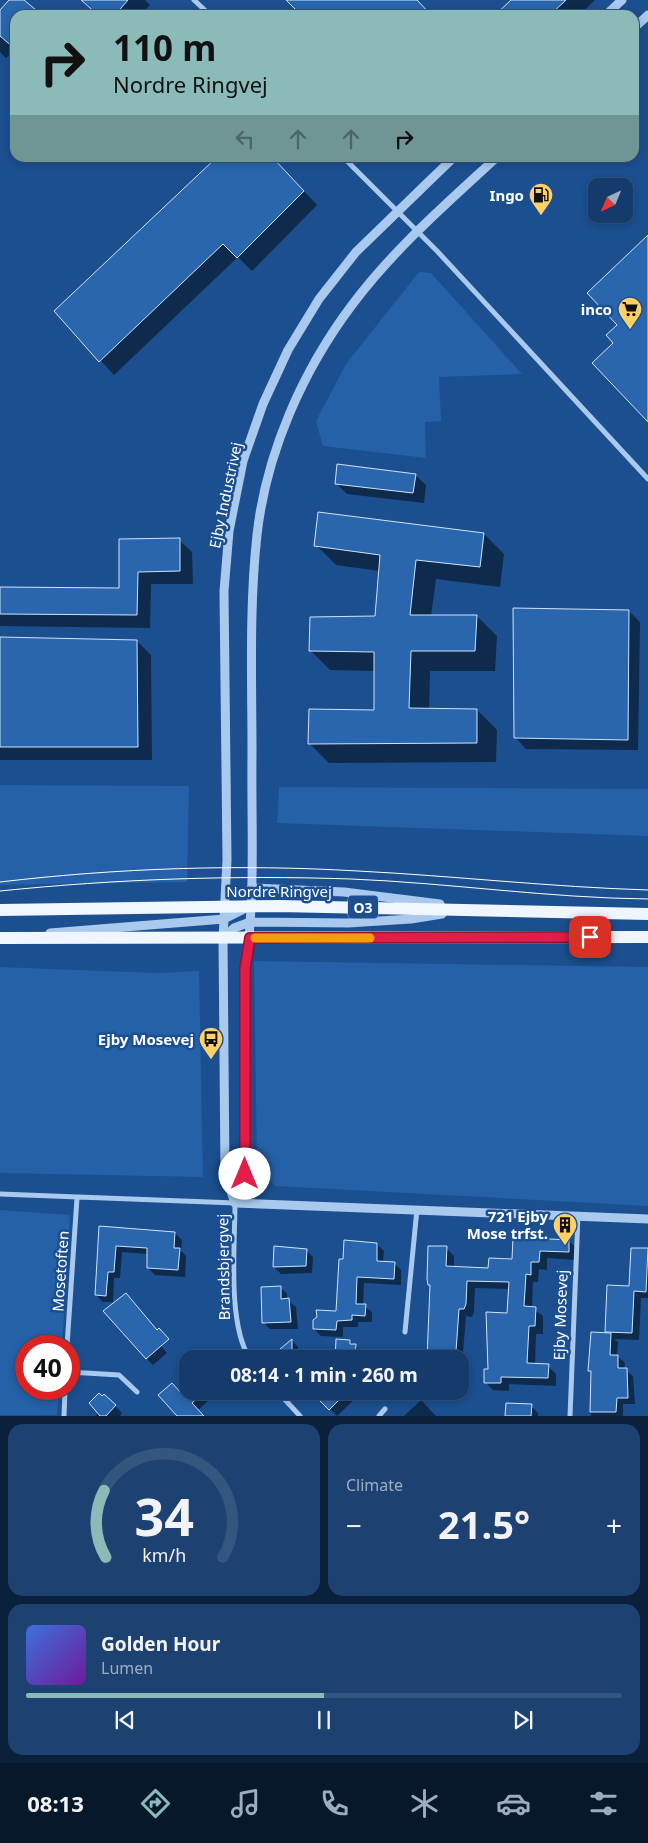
<!DOCTYPE html>
<html lang="en">
<head>
<meta charset="utf-8">
<style>
	:root { --surface:#143b6b; --page:#1d4271; --text:#f1f3f6; --muted:#9dadc1; --line:#33557e; --accent:#8bbbb9 }
	body { margin:0; font-family:"Noto Sans",sans-serif; background:var(--page); color:var(--text); height:100vh; display:flex; flex-direction:column; font-size:19px; white-space:nowrap }
	* { box-sizing:border-box; margin:0 }
	p { font-size:16px; color:var(--muted) }
	.icon { flex:none; width:28px; height:28px; fill:none; stroke:currentColor; stroke-width:2; stroke-linecap:round; stroke-linejoin:round }
	.map { position:relative; height:1416px; overflow:hidden }
	.sheet { display:flex; flex-direction:column; gap:8px; padding:8px; background:#0b203b; flex:1 }
	.sheet>* { flex:none }
	.banner { position:absolute; left:10px; top:10px; width:629px; height:152px; border-radius:15px; box-shadow:0 2px 8px #0003,0 0 0 1px var(--line); background:#8bbbb9; color:#111; overflow:hidden }
	.needle { width:32px; rotate:224deg }
	.controls { position:absolute; left:588px; top:178px; display:grid; gap:10px }
	.controls a { display:grid; place-items:center; width:45px; height:45px; border-radius:10px; background:var(--surface); box-shadow:0 2px 8px #0003,0 0 0 1px var(--line); font-size:25px }
	.speed { position:absolute; left:15px; top:1335px; display:flex; gap:10px; font-size:25px; font-weight:700; text-align:center }
	.speed>* { display:grid; place-content:center; width:65px; height:65px; border-radius:50%; background:var(--surface); box-shadow:0 2px 8px #0003,0 0 0 1px var(--line); line-height:1 }
	.speed .limit { border:8px solid #d22; background:#fff; color:#111 }
	.pin { position:absolute; display:grid; place-items:center; width:42px; height:42px; color:#fff; margin:-21px; border-radius:10px; box-shadow:0 2px 8px #0006 }
	.me { position:absolute; width:55px; margin:-28px; rotate:0deg; stroke-linejoin:round; filter:drop-shadow(0 0 4px #0008) }
	.turn { display:flex; align-items:center; gap:18px; height:105px; padding:0 20px; font-size:22px }
	.turn .icon { width:65px; height:65px; stroke-width:2.5 }
	.turn b { display:block; font-size:35px; line-height:42px }
	.lanes { display:flex; align-items:center; height:48px; padding:0 20px; background:#0003; justify-content:center; gap:25px; direction:ltr }
	.lanes .off { opacity:.35 }
	.big { font-size:38px; font-weight:700; line-height:1.1 }
	.sheet .card { flex:1; display:flex; flex-direction:column; justify-content:center; gap:8px; min-width:0; padding:0 18px; border-radius:15px; background:var(--page) }
	.sheet .dial { align-items:center; gap:0 }
	.dial svg { height:130px; overflow:visible; fill:none; stroke:var(--line); stroke-width:7; stroke-linecap:round; text-anchor:middle }
	.dial text { fill:var(--text); stroke:none }
	.song { display:flex; align-items:center; gap:15px }
	.cover { width:60px; height:60px; border-radius:8px; background:linear-gradient(135deg,hsl(220 70% 55%),hsl(280 70% 35%)) }
	.played { height:5px; border-radius:2px; background:linear-gradient(90deg,var(--accent) 50%,var(--line) 50%) }
	.keys { display:flex; justify-content:space-around; direction:ltr }
	.heat { display:flex; justify-content:space-between; align-items:center; font-size:28px; direction:ltr }
	.sheet .tiles { flex:1; display:grid; gap:8px; grid-template-columns:1fr 1fr }
	.card:last-child { grid-column:span 2 }
	.trip { position:absolute; left:179px; top:1350px; width:290px; height:50px; border-radius:15px; background:var(--surface); box-shadow:0 2px 8px #0003,0 0 0 1px var(--line); font-weight:700; line-height:50px; text-align:center }
	.tabs { display:flex; height:80px; justify-content:space-around; align-items:center; background:#08182b; color:var(--muted) }
	.tabs .icon { width:35px; height:35px }
	.tabs .active { color:var(--accent) }
	.tabs b { font-size:22px; color:var(--text) }
	.map>svg:first-child { display:block }
</style>
</head>
<body>
<div class="map">
<svg width="648" height="1416" viewBox="0 0 648 1416">
	<rect width="100%" height="100%" fill="#1b4f8f"/>
	<path fill="#2461a8" d="M419 272 431 273 522 374 439 377 441 421 425 422 426 458 323 446 316 421 346 364Z
		M0 785 189 786 187 882 0 885Z
		M279 787 648 789V836L277 823Z
		M254 961 648 967V1206L275 1186 257 1166Z
		M0 967 158 973 199 971 203 1177 0 1173Z
		M0 1210 70 1215 62 1346H26V1389H59L57 1415H0Z"/>
	<path fill="#0007" d="M10 0H22L40 15H15V49L6 58 0 52V12Z
		M80 0H145L150 5 141 15H98Z
		M513 0H595L579 15H505Z
		M218 158H273L317 205 252 271 238 257 114 375 55 311Z
		M415 475 426 485 424 503 347 494 336 483Z
		M484 534 504 554 500 587 436 579 431 616H477L497 636 495 671H430L429 710H477L497 730 496 762 329 763 309 743 376 711V671L330 670 310 650 376 617 380 571 336 565 316 545Z
		M120 540H179L192 552 193 584H151L150 628 0 626V588L121 589Z
		M629 611 640 622 638 750 526 749 516 738Z
		M0 638 137 641 151 655 152 760H0Z
		M100 1228 175 1233 182 1240 181 1251 186 1256 185 1277 155 1275 148 1268V1254L122 1252 120 1278H114L113 1302H103L96 1295Z
		M514 1239 569 1241 577 1249 576 1260 547 1258V1270L539 1269 538 1282H533L532 1308 543 1316V1334H536L535 1365 548 1366 556 1374V1386L509 1384V1391L493 1390 485 1382 508 1314 510 1289 475 1288 474 1312 472 1317 466 1316 460 1388V1359H428L431 1286 429 1284 446 1248 454 1256V1268L490 1269 513 1261Z
		M377 1244 384 1251 383 1262 394 1263 401 1270V1285L364 1283 363 1305 372 1312V1322H358V1327H343V1337L321 1336 314 1329 337 1312 344 1260Z
		M306 1250 313 1257 312 1273 281 1274 274 1267Z
		M648 1250V1298H641L639 1340 614 1339 618 1342 617 1356 625 1363 624 1369 633 1376 635 1404H623V1416H591L592 1373 589 1370 609 1335 606 1331Z
		M280 1287 287 1294V1300L296 1307 298 1329H270L263 1322Z
		M151 1335 167 1353 153 1365 146 1358Z
		M292 1340 298 1347V1359H282Z
		M350 1341 362 1352V1359H337Z
		M188 1388V1391H201L209 1400 198 1410 181 1394Z
		M335 1391H347L355 1399 337 1416 318 1397Z
		M428 1391H453L452 1398H434Z
		M105 1396 122 1413 120 1416H96Z
		M421 1400 436 1416H404Z
		M531 1406 538 1413V1416H506Z"/>
	<path fill="#2a66ad" stroke="#cfe3fa" d="M9 0H24L42 15H15V49L0 36V10Z
		M81 0H128L115 15H98Z
		M286 0H417L431 15H301Z
		M511 0H566L550 15H495Z
		M216 158H273L304 191 237 258 223 244 99 362 54 311Z
		M648 235V422L592 363 613 343 606 335 617 325 587 293Z
		M337 464 416 474 413 493 335 484Z
		M318 512 484 533 480 567 416 560 410 615H477L475 651H411L409 708 477 709V743L308 744 309 709 374 710V652L309 651 310 617 375 616 380 555 314 546Z
		M180 538V571L138 572 137 615 0 614V587L119 588V539Z
		M513 608 629 610 628 740 514 738Z
		M0 637 137 640 138 747H0Z
		M99 1226 175 1232 174 1248H180L178 1270 147 1268V1248L116 1246 114 1272H108L106 1296 95 1295Z
		M513 1237 569 1240V1252L540 1251 539 1262H531V1275L526 1274 524 1306 536 1307 535 1326H529L527 1363 549 1364 548 1378 501 1377V1383H484V1369H488L486 1312 507 1313 509 1282 467 1281 466 1304 464 1309H459L456 1351 447 1350V1359H427L430 1285H428L427 1279 428 1246H447L446 1266 488 1268 489 1258 512 1259Z
		M344 1240 377 1243V1261L395 1262 394 1279 357 1277 356 1304H366L365 1316 352 1315V1320L337 1321 336 1330 313 1329V1320L317 1317 316 1310 336 1311 339 1259H343Z
		M274 1246 307 1249 306 1266 273 1267Z
		M631 1248H648L646 1292 634 1291 632 1333 605 1332 607 1285 629 1286Z
		M281 1286V1299L289 1298 291 1322 262 1323 261 1287Z
		M126 1293 157 1330 159 1328 169 1339 146 1359 103 1311Z
		M591 1332 611 1333 610 1355H618V1368H627L628 1398H617L616 1412H590L591 1371H588Z
		M292 1339V1359H268Z
		M336 1339 350 1340V1344H356L355 1359H335Z
		M172 1383 181 1393 205 1391 192 1403 204 1416H177L158 1395Z
		M322 1391H335L341 1398 329 1410 316 1397Z
		M99 1393 102 1396 104 1394 116 1405 106 1416H100L89 1403Z
		M506 1403 532 1404 531 1416H505Z"/>
	<g fill="none" stroke-linecap="round" stroke-linejoin="round">
		<path stroke="#a9c9ee" stroke-width="5" d="M194 0 210 15
			M344 158 437 251 648 479
			M0 1194 235 1203C235 1245 227 1324 250 1359
			M405 1332 417 1209
			M67 1346 77 1198
			M69 1372 119 1375 137 1392
			M277 1391 300 1416
			M64 1416 65 1389
			M379 1416 385 1409
			M570 1416 578 1215"/>
		<path stroke="#a9c9ee" stroke-width="9" d="M606 15 622 0
			M634 28 648 15
			M251 888 344 892 440 904
			M50 933 224 919 248 907
			M223 938 234 928 250 922 348 923 411 919 442 914
			M235 1203 245 1174V969C256 899 251 825 252 754 252 681 249 607 257 535 266 453 303 370 352 305 393 250 446 204 496 158
			M235 1203 225 1174 223 938 227 860 224 591 229 531 243 461 263 404 288 350 319 299 356 252 453 158
			M235 1203 648 1219"/>
		<path stroke="#f0f6ff" stroke-width="12" d="M0 910 279 906 648 914
			M0 938 648 937"/>
		<path stroke="#fff" stroke-width="1" d="M0 882C118 868 239 864 358 871 455 876 551 887 648 890
			M0 891C117 879 233 875 351 879 450 883 548 898 648 899"/>
	</g>
	<g fill="none" stroke-linecap="round" stroke-linejoin="round">
		<defs>
			<path id="route" d="M245 1174V969L250 938 590 937"/>
		</defs>
		<use href="#route" stroke="#92132f" stroke-width="12"/>
		<use href="#route" stroke="#e11d48" stroke-width="9"/>
		<path stroke="#f59e0b" stroke-width="9" d="M255 938H370"/>
	</g>
	<defs>
		<symbol id="fuel-pin" viewBox="-11 -11 22 30"><path d="M0 17L-7.5 6A9.5 9.5 0 1 1 7.5 6Z" fill="#ffd166" stroke="#1b4f8f"/><path d="M-5.5-6h7V0h2V4h1.3V-2.5L3-4.5l.8-.8L6-3V5H2.5V1h-1V6h-7ZM-4.2-4.7v3.2H.2V-4.7Z" fill="#111"/></symbol>
		<symbol id="supermarket-pin" viewBox="-11 -11 22 30"><path d="M0 17L-7.5 6A9.5 9.5 0 1 1 7.5 6Z" fill="#ffd166" stroke="#1b4f8f"/><path d="M-6-5.5h2.5l.6 2H6L4.5 2H-2.5L-4.4-4H-6ZM-1.5 3.2a1.3 1.3 0 1 0 .1 0ZM3 3.2a1.3 1.3 0 1 0 .1 0Z" fill="#111"/></symbol>
		<symbol id="bus-pin" viewBox="-11 -11 22 30"><path d="M0 17L-7.5 6A9.5 9.5 0 1 1 7.5 6Z" fill="#ffd166" stroke="#1b4f8f"/><path d="M-5-6H5V4H4V6H2V4H-2V6H-4V4H-5ZM-3.5-4V0h7V-4ZM-3.5 1.2v1.5H-2V1.2ZM2 1.2v1.5H3.5V1.2Z" fill="#111"/></symbol>
		<symbol id="building-pin" viewBox="-11 -11 22 30"><path d="M0 17L-7.5 6A9.5 9.5 0 1 1 7.5 6Z" fill="#ffd166" stroke="#1b4f8f"/><path d="M-4-6H4V6H1V3H-1V6H-4ZM-2.5-4.3h1.7v1.8h-1.7ZM.8-4.3h1.7v1.8H.8ZM-2.5-1h1.7V.8h-1.7ZM.8-1h1.7V.8H.8Z" fill="#111"/></symbol>
	</defs>
	<g fill-rule="evenodd">
		<use href="#fuel-pin" x="527" y="181" width="28" height="38"/>
		<use href="#supermarket-pin" x="616" y="295" width="28" height="38"/>
		<use href="#bus-pin" x="197" y="1025" width="28" height="38"/>
		<use href="#building-pin" x="551" y="1211" width="28" height="38"/>
	</g>
	<g text-anchor="middle" dominant-baseline="central" stroke-width="5" stroke-linejoin="round" paint-order="stroke">
		<rect fill="#1b4f8f" stroke="#bbcadd" stroke-width="1" x="348" y="895.5" width="30" height="23" rx="4"/>
		<g font-size="14" font-weight="bold" fill="#fff">
			<text x="363" y="907">O3</text>
		</g>
		<g font-size="15" font-weight="bold" fill="#fff" stroke="#1b4f8f" text-anchor="end">
			<text x="524" y="195">Ingo</text>
			<text x="612" y="309">inco</text>
			<text x="194" y="1039">Ejby Mosevej</text>
			<text x="548" y="1216">721 Ejby<tspan x="548" dy="17">Mose trfst.</tspan></text>
		</g>
		<g font-size="15" fill="#fff" stroke="#1b4f8f">
			<text transform="translate(225 495) rotate(-78)">Ejby Industrivej</text>
			<text x="279" y="891">Nordre Ringvej</text>
			<text transform="translate(223 1267) rotate(-91)">Brandsbjergvej</text>
			<text transform="translate(60 1271) rotate(-86)">Mosetoften</text>
			<text transform="translate(560 1315) rotate(-88)">Ejby Mosevej</text>
		</g>
	</g>
</svg>
<div class="controls">
<a><svg class="needle" viewBox="-14 -14 28 28"><path d="M0-13l5 13h-10z" fill="#e53935"/><path d="M0 13l5-13h-10z" fill="#9dadc1"/></svg></a>
</div>
<div class="speed"><div class="limit">40</div></div>
<div class="pin" style="left:590px;top:937px;background:#d93025"><svg class="icon" aria-label="arrive" viewBox="0 0 24 24"><path d="M6 21V4h12l-3 4 3 4H6"/></svg></div>
<svg class="me" style="left:245px;top:1174px" viewBox="-20 -20 40 40"><circle r="19" fill="#fff"/><path d="M0-13L10 11 0 6-10 11z" fill="#e11d48"/></svg>
<div class="trip">08:14 · 1 min · 260 m</div>
<div class="banner">
<div class="turn"><svg class="icon" aria-label="right" viewBox="0 0 24 24"><path d="M7 20v-9h11M14 6l5 5-5 5"/></svg><div><b>110 m</b>Nordre Ringvej</div></div>
<div class="lanes"><svg class="icon off" aria-label="left" viewBox="0 0 24 24"><path d="M17 20v-9H6M10 6l-5 5 5 5"/></svg><svg class="icon off" aria-label="ahead" viewBox="0 0 24 24"><path d="M12 20V5M6 11l6-6 6 6"/></svg><svg class="icon off" aria-label="ahead" viewBox="0 0 24 24"><path d="M12 20V5M6 11l6-6 6 6"/></svg><svg class="icon" aria-label="right" viewBox="0 0 24 24"><path d="M7 20v-9h11M14 6l5 5-5 5"/></svg></div>
</div>
</div>
<section class="sheet">
<div class="tiles">
<div class="card dial"><svg viewBox="0 0 100 80">
<path d="M14 69A42 42 0 1 1 86 69"/>
<path d="M14 69A42 42 0 0 1 13 28" stroke="#8bbbb9"/>
<text x="50" y="56" font-size="32" font-weight="700">34</text>
<text x="50" y="72" font-size="11">km/h</text>
</svg></div>
<div class="card"><p>Climate</p>
<div class="heat"><a>−</a><b class="big">21.5°</b><a>+</a></div>
</div>
<div class="card">
<div class="song"><i class="cover"></i><div><b>Golden Hour</b><p>Lumen</p></div></div>
<div class="played"></div>
<div class="keys"><svg class="icon" aria-label="previous" viewBox="0 0 24 24"><path d="M18 5L8 12l10 7zM5 5v14"/></svg><svg class="icon" aria-label="pause" viewBox="0 0 24 24"><path d="M8 5v14M16 5v14"/></svg><svg class="icon" aria-label="next" viewBox="0 0 24 24"><path d="M6 5l10 7-10 7zM19 5v14"/></svg></div>
</div>
</div>
</section>
<nav class="tabs">
<b>08:13</b>
<svg class="icon active" aria-label="directions" viewBox="0 0 24 24"><path d="M12 3l9 9-9 9-9-9zM9 14v-3h6M13 9l2 2-2 2"/></svg>
<svg class="icon" aria-label="music" viewBox="0 0 24 24"><path d="M9 18V5l10-2v13"/><circle cx="6" cy="18" r="3"/><circle cx="16" cy="16" r="3"/></svg>
<svg class="icon" aria-label="phone" viewBox="0 0 24 24"><path d="M5 4h4l2 5-3 2q2 4 5 5l2-3 5 2v4C11 20 4 13 5 4z"/></svg>
<svg class="icon" aria-label="climate" viewBox="0 0 24 24"><path d="M12 3v18M4 7l16 10M4 17L20 7"/></svg>
<svg class="icon" aria-label="car" viewBox="0 0 24 24"><path d="M5 17H2v-5l4-1 3-4h7l3 4 3 1v5h-3M9 17h6M6 11h13"/><circle cx="7" cy="17" r="2"/><circle cx="17" cy="17" r="2"/></svg>
<svg class="icon" aria-label="filters" viewBox="0 0 24 24"><path d="M4 7h16M4 17h16"/><circle cx="9" cy="7" r="2"/><circle cx="15" cy="17" r="2"/></svg>
</nav>
</body>
</html>
